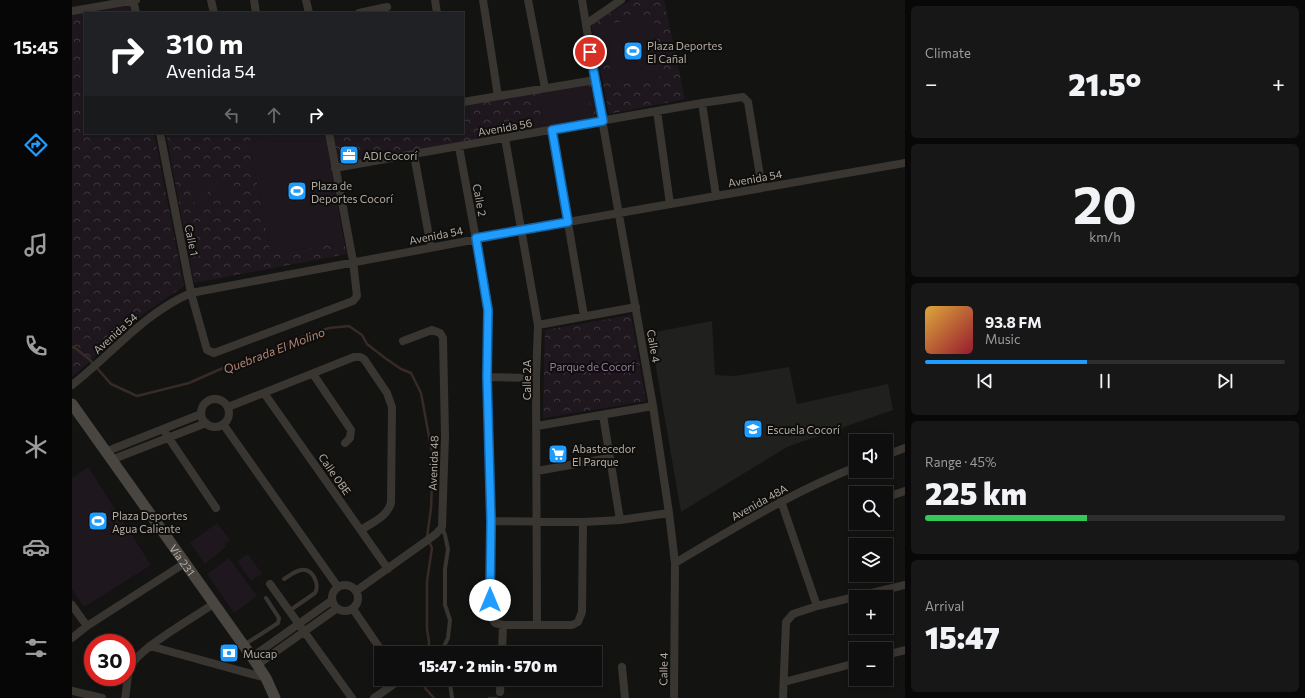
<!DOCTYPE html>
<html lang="en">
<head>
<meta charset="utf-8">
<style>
	:root { --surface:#0e0e0e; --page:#171717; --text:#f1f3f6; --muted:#9b9c9e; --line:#2e2e2e; --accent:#1e9cff }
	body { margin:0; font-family:Commissioner,sans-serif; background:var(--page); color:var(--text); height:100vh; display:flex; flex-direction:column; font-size:15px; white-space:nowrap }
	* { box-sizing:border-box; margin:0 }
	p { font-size:13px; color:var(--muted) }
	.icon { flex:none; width:22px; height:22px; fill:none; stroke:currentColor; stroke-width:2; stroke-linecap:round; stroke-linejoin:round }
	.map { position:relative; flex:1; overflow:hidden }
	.side { display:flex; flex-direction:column; gap:6px; padding:6px; background:#080808; width:400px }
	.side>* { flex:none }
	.banner { position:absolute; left:12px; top:12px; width:380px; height:122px; border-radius:0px; box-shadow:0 2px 6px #0003,0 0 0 1px var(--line); background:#202124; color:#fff; overflow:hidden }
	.buttons { position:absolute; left:777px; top:434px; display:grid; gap:8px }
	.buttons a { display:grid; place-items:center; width:44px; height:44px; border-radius:0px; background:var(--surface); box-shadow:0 2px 6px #0003,0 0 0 1px var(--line); font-size:20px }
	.speed { position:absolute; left:12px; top:634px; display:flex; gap:8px; font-size:20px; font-weight:700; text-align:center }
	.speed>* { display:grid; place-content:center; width:52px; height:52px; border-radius:50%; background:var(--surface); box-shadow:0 2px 6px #0003,0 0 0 1px var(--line); line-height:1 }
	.speed .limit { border:6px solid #d22; background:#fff; color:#111 }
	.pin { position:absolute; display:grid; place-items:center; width:34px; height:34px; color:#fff; margin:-17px; border:2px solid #fff; border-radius:50%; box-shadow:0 1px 4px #0007 }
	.me { position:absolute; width:44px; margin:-22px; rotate:0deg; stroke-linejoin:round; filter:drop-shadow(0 0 3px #0008) }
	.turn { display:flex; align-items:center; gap:14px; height:84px; padding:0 16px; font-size:18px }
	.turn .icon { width:52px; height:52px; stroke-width:2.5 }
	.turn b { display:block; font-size:28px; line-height:34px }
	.lanes { display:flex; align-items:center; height:38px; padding:0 16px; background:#0003; justify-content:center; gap:20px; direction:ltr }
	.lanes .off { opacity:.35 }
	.big { font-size:30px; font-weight:800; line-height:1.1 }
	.side .tile { flex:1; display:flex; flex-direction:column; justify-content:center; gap:6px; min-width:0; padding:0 14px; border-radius:6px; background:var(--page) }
	.side .dial { align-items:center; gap:0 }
	.dial b { font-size:52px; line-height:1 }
	.song { display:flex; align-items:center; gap:12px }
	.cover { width:48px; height:48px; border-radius:6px; background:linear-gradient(135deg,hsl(40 70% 55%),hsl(350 70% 35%)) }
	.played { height:4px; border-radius:2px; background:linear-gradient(90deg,var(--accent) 45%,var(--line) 45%) }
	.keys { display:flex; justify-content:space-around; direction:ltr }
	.heat { display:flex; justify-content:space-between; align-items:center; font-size:22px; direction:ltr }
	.charge { height:6px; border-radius:3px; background:linear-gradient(90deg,#34c759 45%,var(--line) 0) }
	.trip { position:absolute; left:302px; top:646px; width:228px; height:40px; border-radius:0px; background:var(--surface); box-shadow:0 2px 6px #0003,0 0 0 1px var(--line); font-weight:800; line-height:40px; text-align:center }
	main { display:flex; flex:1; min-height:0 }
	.menu { display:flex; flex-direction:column; width:72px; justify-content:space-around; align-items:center; background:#060606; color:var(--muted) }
	.menu .icon { width:28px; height:28px }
	.menu .on { color:var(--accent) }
	.menu b { font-size:18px; color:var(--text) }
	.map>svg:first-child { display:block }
</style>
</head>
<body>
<main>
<nav class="menu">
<b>15:45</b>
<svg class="icon on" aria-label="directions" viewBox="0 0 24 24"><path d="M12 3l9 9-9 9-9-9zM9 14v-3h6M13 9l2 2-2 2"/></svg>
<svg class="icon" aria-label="music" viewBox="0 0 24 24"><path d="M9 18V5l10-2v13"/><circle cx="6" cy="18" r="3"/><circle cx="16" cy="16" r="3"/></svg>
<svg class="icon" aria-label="phone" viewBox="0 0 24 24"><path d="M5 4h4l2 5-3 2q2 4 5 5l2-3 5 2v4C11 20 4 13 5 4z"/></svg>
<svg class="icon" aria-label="climate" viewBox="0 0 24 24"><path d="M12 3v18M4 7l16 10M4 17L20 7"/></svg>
<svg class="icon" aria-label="car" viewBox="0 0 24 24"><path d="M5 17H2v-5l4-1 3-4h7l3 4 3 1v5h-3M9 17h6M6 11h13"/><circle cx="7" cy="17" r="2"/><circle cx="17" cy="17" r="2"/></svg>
<svg class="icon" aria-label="filters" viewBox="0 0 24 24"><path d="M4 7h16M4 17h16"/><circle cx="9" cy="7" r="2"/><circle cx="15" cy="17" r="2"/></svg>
</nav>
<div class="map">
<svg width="833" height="698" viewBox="0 0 833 698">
	<defs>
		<pattern id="forest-crowns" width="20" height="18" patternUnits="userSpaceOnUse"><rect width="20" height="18" fill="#1e181e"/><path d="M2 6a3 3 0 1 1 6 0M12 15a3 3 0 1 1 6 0" fill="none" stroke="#3c373c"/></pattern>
	</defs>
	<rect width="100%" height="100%" fill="#131312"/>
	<path fill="#20201e" d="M640 321 643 375 663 376 717 367 725 404 816 384 821 410 715 447 609 512 578 333Z"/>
	<path fill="url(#forest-crowns)" d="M559 0H592L613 99 537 114 519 24Z
		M57 5 59 13H13Z
		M13 13V133H82L112 286 74 312 0 377V15Z
		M518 82 525 119 265 165 260 133H391V105Z
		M94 133H219L177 141 199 255 272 242 275 254 122 283Z
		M559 315 574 401 471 418 473 330Z"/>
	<path fill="#1e181e" d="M581 16 592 76 541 85 530 25Z
		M514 85 520 118 473 126 467 93Z
		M219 133H253L272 242 199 255 177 141Z
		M155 177 159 198 145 201 141 179Z
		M134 181 137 202 123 205 119 183Z
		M16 467 79 565 12 607 0 589V478Z
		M145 523 158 540 152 544 154 547 133 564 118 543Z
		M176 554 190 574 179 581 165 561Z
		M157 558 185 596 162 613 135 574Z"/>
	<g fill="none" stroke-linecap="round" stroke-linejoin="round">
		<path stroke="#382b27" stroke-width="2.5" d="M0 347 3 348 17 359 39 384 65 396 117 383 151 368 212 346 228 338 257 328 277 326 290 335 295 344 313 358 329 369 339 373 349 393 361 458 359 508 355 537 360 548 355 581V629L357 642 356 653
			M353 679V688L362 698
			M417 698H425"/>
		<path stroke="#393632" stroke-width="4" d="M212 579C217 576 223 571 229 570 241 568 248 585 243 593L217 611
			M172 645 206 623 207 618 194 598
			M369 653 376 638 378 620 373 605V569L376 549 373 535 370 527
			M375 679 378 683 380 698"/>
		<path stroke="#393632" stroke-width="8" d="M61 0 64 13
			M139 0 142 13
			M182 0 184 13
			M234 0 237 13
			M363 0 365 13
			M411 0 426 96
			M456 0 473 88
			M510 0 523 80 581 406 597 513 603 563 602 698
			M0 11 64 0
			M287 13 315 7
			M514 24 549 0
			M391 102 523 80
			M630 103 644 196
			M585 111 598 204
			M480 130 512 316
			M88 133 119 293 135 350 142 353 281 301 285 296 281 261 257 133
			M433 138 466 325 464 378 465 624
			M387 147 417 310 415 377 419 521 418 616 423 623 431 625H500L506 622 510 612 511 522
			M342 155 359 247
			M263 168 630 103 671 97 676 102 690 188
			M466 325 564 307
			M241 374 279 430 278 438 273 443
			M415 377 464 378
			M0 385C40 354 72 313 119 293L496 222 833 163
			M192 393 316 569
			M129 413a14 14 0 1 1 28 0a14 14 0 1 1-28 0Z
			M156 407 282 357H288L292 359 315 393 320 407 319 503C315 517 301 522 289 530
			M531 415 548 520
			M151 424 266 587
			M465 426 581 406
			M94 434 144 508
			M33 452 129 414
			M814 455 833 448
			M39 460 134 423
			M465 471 537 458
			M818 496 833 491
			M709 501 745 606
			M419 521 511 522 548 520 597 513
			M603 563C662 528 720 492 784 467
			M198 584 280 698
			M260 598a13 13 0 1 1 26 0a13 13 0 1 1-26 0Z
			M284 591 364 534 370 527 373 436 371 338 368 333 360 330 331 341
			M0 605 15 626
			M281 609 311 653
			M0 638 15 626 113 563
			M78 646 194 678
			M430 653 431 625
			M814 655 833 650
			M180 657 259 601
			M185 665 264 609
			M550 667 553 698
			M712 682 784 663
			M0 691 30 698
			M428 692 429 679
			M53 698C55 689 55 675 58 667 67 648 124 616 143 603
			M302 698 325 682 326 679
			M711 698 714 622 721 614 745 606 833 585"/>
		<path stroke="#494540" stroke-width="11" id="s1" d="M0 404 180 657 194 678 203 698"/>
	</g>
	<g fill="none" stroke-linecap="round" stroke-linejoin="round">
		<defs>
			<path id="route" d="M418 600 419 521 415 377 416 310 404 238 496 222 480 130 531 121 518 52"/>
		</defs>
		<use href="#route" stroke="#1465a6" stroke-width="10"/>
		<use href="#route" stroke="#1e9cff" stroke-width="7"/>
	</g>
	<defs>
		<symbol id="stadium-square" viewBox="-11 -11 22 22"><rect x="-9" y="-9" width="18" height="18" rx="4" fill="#1e9cff" stroke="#0e0e0d"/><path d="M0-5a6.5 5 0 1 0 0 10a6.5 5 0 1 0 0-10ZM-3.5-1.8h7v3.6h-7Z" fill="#fff"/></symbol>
		<symbol id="office-square" viewBox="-11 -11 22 22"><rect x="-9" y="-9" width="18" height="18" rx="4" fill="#1e9cff" stroke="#0e0e0d"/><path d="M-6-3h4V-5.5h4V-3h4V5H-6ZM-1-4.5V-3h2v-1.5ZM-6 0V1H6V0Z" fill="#fff"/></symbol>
		<symbol id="school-square" viewBox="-11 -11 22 22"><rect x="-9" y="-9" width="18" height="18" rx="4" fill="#1e9cff" stroke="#0e0e0d"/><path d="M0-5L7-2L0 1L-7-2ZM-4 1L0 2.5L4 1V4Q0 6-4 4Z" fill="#fff"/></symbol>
		<symbol id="supermarket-square" viewBox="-11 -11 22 22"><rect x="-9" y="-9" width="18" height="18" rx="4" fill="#1e9cff" stroke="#0e0e0d"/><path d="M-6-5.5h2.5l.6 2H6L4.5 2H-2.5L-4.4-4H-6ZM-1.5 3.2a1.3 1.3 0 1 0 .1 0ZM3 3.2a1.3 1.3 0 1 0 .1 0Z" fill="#fff"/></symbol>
		<symbol id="bank-square" viewBox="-11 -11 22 22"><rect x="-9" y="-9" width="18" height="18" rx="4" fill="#1e9cff" stroke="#0e0e0d"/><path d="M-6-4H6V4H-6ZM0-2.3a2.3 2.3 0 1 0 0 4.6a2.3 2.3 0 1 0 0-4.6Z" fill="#fff"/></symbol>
	</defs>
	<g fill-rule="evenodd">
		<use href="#stadium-square" x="550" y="40" width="22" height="22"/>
		<use href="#office-square" x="266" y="144" width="22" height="22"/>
		<use href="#stadium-square" x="214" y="180" width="22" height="22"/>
		<use href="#school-square" x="670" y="418" width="22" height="22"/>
		<use href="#supermarket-square" x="475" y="443" width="22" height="22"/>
		<use href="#stadium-square" x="15" y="510" width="22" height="22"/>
		<use href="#bank-square" x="146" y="642" width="22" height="22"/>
	</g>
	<g text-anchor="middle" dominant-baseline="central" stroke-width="4" stroke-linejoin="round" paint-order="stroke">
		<g font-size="11" fill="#b5aba2" stroke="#0e0e0d" text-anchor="start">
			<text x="575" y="45">Plaza Deportes<tspan x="575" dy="13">El Cañal</tspan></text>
			<text x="291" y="155">ADI Cocorí</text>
			<text x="239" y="185">Plaza de<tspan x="239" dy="13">Deportes Cocorí</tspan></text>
			<text x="695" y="429">Escuela Cocorí</text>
			<text x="500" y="448">Abastecedor<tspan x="500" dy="13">El Parque</tspan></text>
			<text x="40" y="515">Plaza Deportes<tspan x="40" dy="13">Agua Caliente</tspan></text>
			<text x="171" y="653">Mucap</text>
		</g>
		<g font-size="11" fill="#b5aba2" stroke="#0e0e0d">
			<text transform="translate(433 127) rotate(-10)">Avenida 56</text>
			<text transform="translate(683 178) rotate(-10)">Avenida 54</text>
			<text transform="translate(408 200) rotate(79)">Calle 2</text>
			<text transform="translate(364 235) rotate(-11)">Avenida 54</text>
			<text transform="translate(120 240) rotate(79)">Calle 1</text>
			<text transform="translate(43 333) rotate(-42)">Avenida 54</text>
			<text transform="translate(582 346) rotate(80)">Calle 4</text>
			<text transform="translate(454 380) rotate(-90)">Calle 2A</text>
			<text transform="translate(361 463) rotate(-88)">Avenida 48</text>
			<text transform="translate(263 474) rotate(55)">Calle 0BE</text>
			<text transform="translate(687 502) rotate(-29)">Avenida 48A</text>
			<text stroke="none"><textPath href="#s1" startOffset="191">Vía 231</textPath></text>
			<text transform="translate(591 669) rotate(-89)">Calle 4</text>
		</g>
		<g font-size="11" fill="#9b77a2" stroke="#0e0e0d">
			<text x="520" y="366">Parque de Cocorí</text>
		</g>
		<g font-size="12" font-style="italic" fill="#b48575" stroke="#0e0e0d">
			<text transform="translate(202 350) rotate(-21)">Quebrada El Molino</text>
		</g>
	</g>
</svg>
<div class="buttons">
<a><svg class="icon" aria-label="sound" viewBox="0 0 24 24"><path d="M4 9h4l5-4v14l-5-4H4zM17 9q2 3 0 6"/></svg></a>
<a><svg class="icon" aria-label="search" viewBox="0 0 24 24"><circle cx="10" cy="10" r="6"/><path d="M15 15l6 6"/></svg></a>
<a><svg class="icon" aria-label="layers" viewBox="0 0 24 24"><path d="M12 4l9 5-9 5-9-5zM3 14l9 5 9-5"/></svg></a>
<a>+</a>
<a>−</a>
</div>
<div class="speed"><div class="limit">30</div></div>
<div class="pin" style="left:518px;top:52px;background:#d93025"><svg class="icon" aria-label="arrive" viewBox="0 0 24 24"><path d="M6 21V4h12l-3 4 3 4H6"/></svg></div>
<svg class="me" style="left:418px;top:600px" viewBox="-20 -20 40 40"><circle r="19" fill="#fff"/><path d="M0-13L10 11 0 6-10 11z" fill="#1e9cff"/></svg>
<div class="trip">15:47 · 2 min · 570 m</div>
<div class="banner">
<div class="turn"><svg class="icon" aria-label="right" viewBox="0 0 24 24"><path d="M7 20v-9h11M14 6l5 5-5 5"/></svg><div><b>310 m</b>Avenida 54</div></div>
<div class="lanes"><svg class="icon off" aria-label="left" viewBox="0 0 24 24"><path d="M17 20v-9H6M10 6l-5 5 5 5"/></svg><svg class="icon off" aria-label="ahead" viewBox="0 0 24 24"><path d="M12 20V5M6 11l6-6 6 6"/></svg><svg class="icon" aria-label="right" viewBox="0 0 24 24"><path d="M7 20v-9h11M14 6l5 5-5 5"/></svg></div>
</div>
</div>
<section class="side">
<div class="tile"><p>Climate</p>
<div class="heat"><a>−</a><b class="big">21.5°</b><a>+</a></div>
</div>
<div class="tile dial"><b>20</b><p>km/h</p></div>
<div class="tile">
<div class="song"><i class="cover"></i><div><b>93.8 FM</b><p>Music</p></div></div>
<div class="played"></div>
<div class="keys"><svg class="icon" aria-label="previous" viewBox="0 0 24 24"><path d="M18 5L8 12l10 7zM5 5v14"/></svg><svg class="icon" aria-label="pause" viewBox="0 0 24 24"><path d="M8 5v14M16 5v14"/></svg><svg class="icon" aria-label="next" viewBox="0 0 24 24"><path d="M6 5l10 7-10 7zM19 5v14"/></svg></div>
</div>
<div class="tile"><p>Range · 45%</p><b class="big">225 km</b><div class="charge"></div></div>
<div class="tile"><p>Arrival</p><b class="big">15:47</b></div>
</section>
</main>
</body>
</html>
